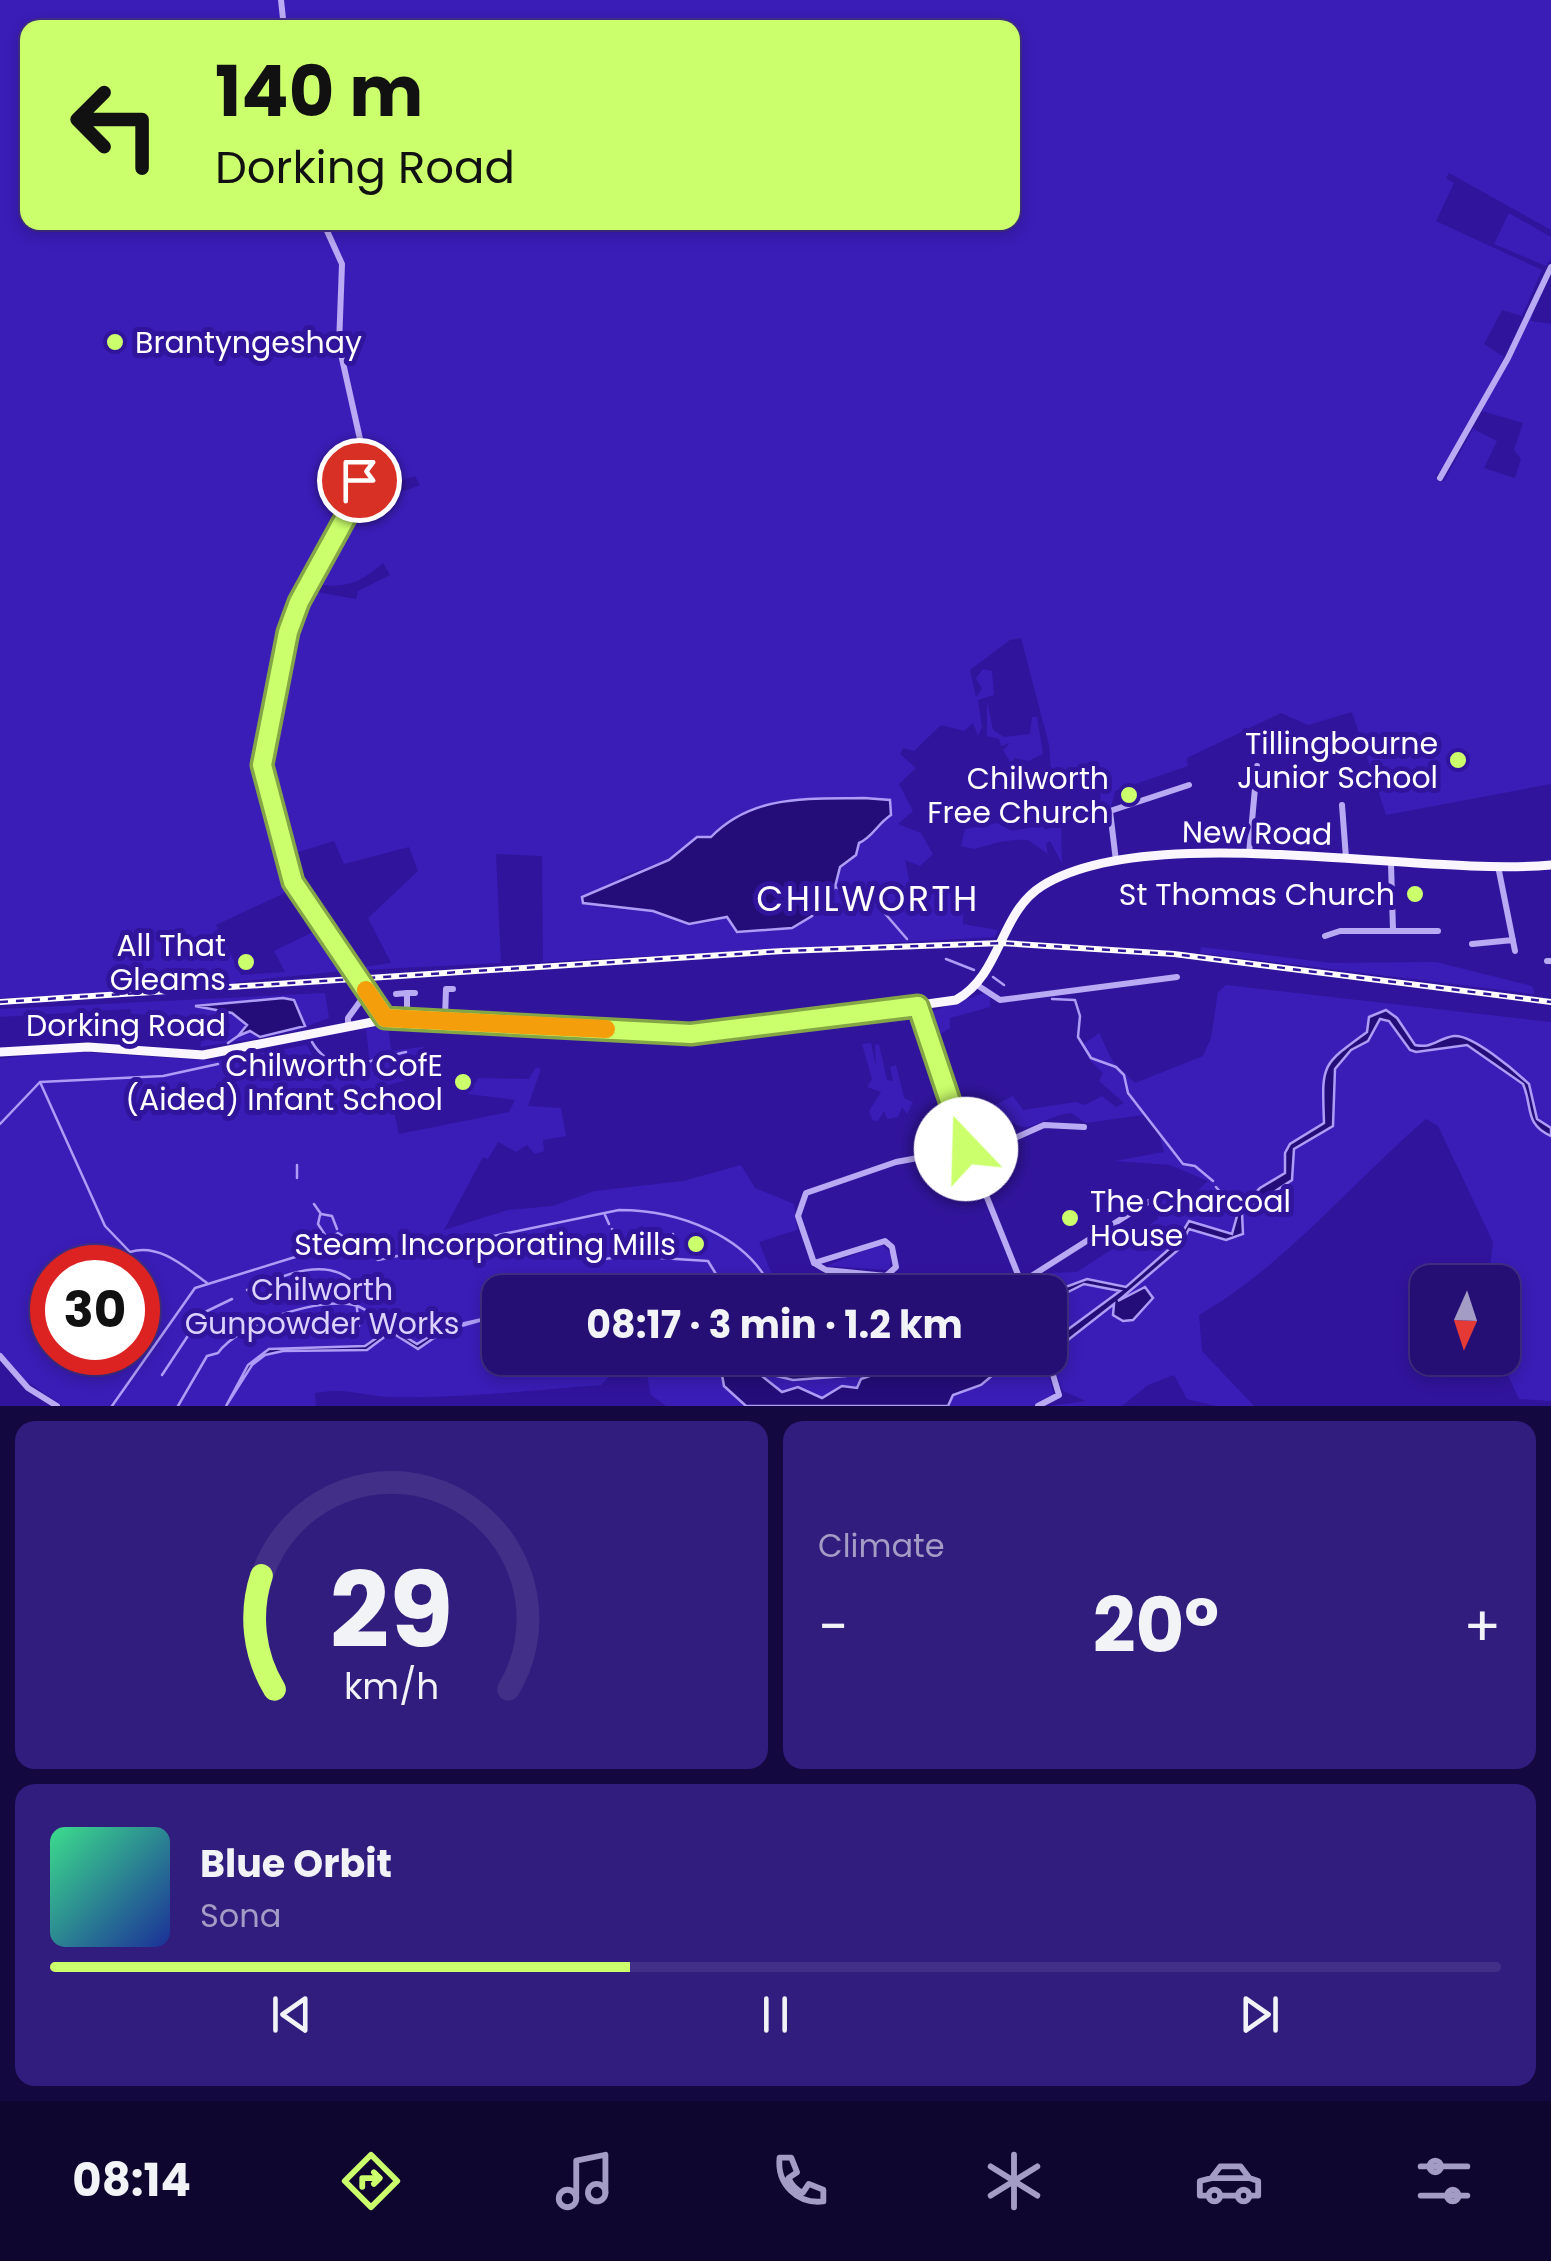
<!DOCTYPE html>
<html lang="en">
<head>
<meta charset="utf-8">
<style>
	:root { --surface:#250f75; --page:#311d7d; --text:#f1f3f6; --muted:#a39cc5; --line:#422f87; --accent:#cbff6c }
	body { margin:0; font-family:Poppins,sans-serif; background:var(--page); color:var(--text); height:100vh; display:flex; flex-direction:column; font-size:38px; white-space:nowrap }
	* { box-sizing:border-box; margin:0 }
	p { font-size:32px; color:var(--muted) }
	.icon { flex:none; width:55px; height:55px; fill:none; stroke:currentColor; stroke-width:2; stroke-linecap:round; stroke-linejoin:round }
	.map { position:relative; height:1406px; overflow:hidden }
	.sheet { display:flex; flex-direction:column; gap:15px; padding:15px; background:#140840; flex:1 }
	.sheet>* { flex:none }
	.guide { position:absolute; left:20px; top:20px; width:1000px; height:210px; border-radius:20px; box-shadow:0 5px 15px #0003,0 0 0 2px var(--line); background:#cbff6c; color:#111; overflow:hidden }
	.needle { width:65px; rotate:183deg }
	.tools { position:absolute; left:1410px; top:1265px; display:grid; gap:20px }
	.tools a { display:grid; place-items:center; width:110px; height:110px; border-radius:20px; background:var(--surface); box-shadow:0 5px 15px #0003,0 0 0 2px var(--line); font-size:50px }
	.speed { position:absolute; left:30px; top:1245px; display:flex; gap:20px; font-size:50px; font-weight:700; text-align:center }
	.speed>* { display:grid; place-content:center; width:130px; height:130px; border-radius:50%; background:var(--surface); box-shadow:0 5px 15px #0003,0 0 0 2px var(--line); line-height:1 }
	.speed .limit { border:15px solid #d22; background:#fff; color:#111 }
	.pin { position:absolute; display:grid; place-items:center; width:85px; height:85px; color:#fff; margin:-42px; border:5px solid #fff; border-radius:50%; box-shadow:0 2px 10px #0007 }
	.me { position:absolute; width:110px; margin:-55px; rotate:339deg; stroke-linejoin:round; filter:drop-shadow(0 0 8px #0008) }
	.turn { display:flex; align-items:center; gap:35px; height:210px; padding:0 30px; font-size:45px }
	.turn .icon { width:130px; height:130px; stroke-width:2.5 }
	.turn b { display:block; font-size:70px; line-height:85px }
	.big { font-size:75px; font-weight:700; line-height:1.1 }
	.sheet .widget { flex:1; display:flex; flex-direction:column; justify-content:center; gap:15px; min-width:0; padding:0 35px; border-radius:20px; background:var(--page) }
	.sheet .dial { align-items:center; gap:0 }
	.dial svg { height:260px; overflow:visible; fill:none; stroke:var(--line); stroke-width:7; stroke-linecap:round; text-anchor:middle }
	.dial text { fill:var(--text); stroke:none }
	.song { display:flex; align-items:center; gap:30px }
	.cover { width:120px; height:120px; border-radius:15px; background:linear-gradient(135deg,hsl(150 70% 55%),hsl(230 70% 35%)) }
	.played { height:10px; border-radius:5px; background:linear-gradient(90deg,var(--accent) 40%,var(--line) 40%) }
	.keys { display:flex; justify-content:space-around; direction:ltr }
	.heat { display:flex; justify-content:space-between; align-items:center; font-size:55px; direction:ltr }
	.sheet .tiles { flex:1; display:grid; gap:15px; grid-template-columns:1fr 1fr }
	.widget:last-child { grid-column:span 2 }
	.trip { position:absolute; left:482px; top:1275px; width:585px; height:100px; border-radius:20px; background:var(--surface); box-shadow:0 5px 15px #0003,0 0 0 2px var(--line); font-weight:700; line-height:100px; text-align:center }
	.menu { display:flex; height:160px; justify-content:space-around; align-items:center; background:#0f062f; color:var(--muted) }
	.menu .icon { width:70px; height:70px }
	.menu .on { color:var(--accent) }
	.menu b { font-size:45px; color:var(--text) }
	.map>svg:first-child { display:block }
</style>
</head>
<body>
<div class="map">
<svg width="1551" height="1406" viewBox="0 0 1551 1406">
	<rect width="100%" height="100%" fill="#31149c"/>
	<path fill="#3a1db6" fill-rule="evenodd" d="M0 0H1551V230L1449 173 1446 178 1454 183 1436 221 1542 270 1522 316 1502 310 1484 344 1504 357 1453 454 1435 477 1444 481 1473 429 1497 441 1484 468 1515 478 1521 459 1514 450 1523 423 1482 411 1535 302 1531 321 1551 324V784L1386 815 1352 712 1308 725 1281 713 1187 758 1188 766 1115 791 1109 815 1100 804 1101 789 1052 782 1049 745 1021 638 1010 640 970 670 976 697 982 689 976 678 983 669 992 671 994 695 978 700 982 727 978 736 973 723 964 731 941 725 914 751 903 748 900 754 916 768 899 784 913 811 898 824 921 833 933 854 920 866 905 860 913 899 948 886 964 903 963 924 998 930 995 937 543 962 542 856 496 854 501 963 361 970 355 968 391 963 368 918 418 871 409 847 344 864 334 841 288 855 293 882 289 891 216 925 241 975 285 972 274 951 317 930 327 934 353 970 235 982V987L0 998ZM28 28H1012V222H28ZM366 475 362 495 415 476 420 485C403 493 371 498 359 506 339 519 327 562 316 584 346 589 360 583 383 563L390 575 358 591 356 599 311 591 287 644 282 639 295 600ZM864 798 890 800 867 840 859 843 840 867 835 887 777 931 737 932 727 917 720 916 713 922 689 924 653 911 601 908 622 876 669 860 697 837H711C752 794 808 799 864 798Z
		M1509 213 1551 237V259L1546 266 1494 244Z
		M987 701 993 730 1004 737 1030 734 1032 717H1037L1043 754 1028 761 1014 758 1015 784 1001 775 1007 771 1009 760 1003 750 1010 743 1001 746 999 739 987 736Z
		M1035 811 1045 830 1050 828V817L1061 818 1062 863 1050 841 1046 844 1048 854 1028 840C1006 839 994 843 975 849L961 846 965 829 997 823 1012 831 1037 826 1031 813Z
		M1201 947 1331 963 1436 962 1532 986 1535 994 1200 953Z
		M1226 985 1551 1022V1401L1519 1399 1500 1358 1502 1282H1488L1493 1242 1438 1126 1426 1119C1349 1185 1287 1264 1199 1315L1202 1351 1254 1406H1216L1187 1399 1174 1375 1148 1385 1122 1406H1048L1086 1401 1063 1391 1050 1357V1292H1028L1025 1284 1046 1273 1077 1272 1158 1219V1206L1173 1189 1191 1197 1208 1181 1170 1165 1115 1161 1164 1152 1159 1133 1143 1115 1086 1123 1071 1113C1030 1119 1028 1145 995 1105L1013 1096 1023 1110 1076 1102 1085 1105 1102 1096 1116 1107 1124 1103 1099 1081 1103 1073 1089 1059 1084 1044 1099 1033 1113 1062 1135 1083 1203 1056 1211 1038 1218 992Z
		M325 993 329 1018 291 1032 273 1010 239 1036 250 1031 259 1038 200 1047 203 1036 230 1027 228 1019 132 1014 130 1009 0 1017V1009Z
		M984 993 990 994V1007L950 1018V1028L934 1038 939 1061 951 1070 947 1079 954 1082V1085L944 1086 921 1015Z
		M388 1024 391 1051 423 1047 430 1050 435 1073 388 1085 399 1134 509 1112 515 1100 468 1094 464 1083H476L478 1078 529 1079 536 1067 541 1069 528 1106 561 1108 566 1136 543 1140 544 1151 535 1154 527 1145 516 1152 498 1142 488 1159 483 1157 444 1230 508 1210 552 1206 595 1191 683 1181 741 1165 755 1188 794 1204 797 1230 759 1242 779 1292H500V1358H1044L1054 1395 1032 1406H666L651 1395 646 1371 612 1373 601 1385C532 1390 461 1399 391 1397 359 1396 351 1387 315 1393L316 1406H63L22 1378 0 1354V1059L67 1051 216 1061 307 1045 315 1061 341 1070 370 1065 366 1029ZM52 1268H138V1352H52Z
		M871 1043 876 1067 875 1045 879 1044 887 1080 893 1081 890 1067 896 1065 904 1098 913 1102 907 1114 902 1107 898 1117 887 1119 884 1111 878 1121 872 1120 869 1111 881 1092 867 1087 872 1079 862 1044Z
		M881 1244 892 1254 889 1270 826 1266Z"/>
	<path fill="#240d78" stroke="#ad9df6" stroke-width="2.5" d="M864 798 890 800 891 815C877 824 873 837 859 843L856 855 840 867 835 887 812 916 792 928 737 932 727 917 689 924 653 911 583 903 582 897 669 860 697 837H711C753 794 808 799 864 798Z
		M283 998 294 1000 305 1026 260 1037 250 1031 238 1036 247 1025 232 1013 195 1006Z
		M1386 1010 1397 1018 1415 1045C1433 1049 1438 1038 1454 1036 1472 1034 1514 1070 1529 1084L1537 1119 1551 1128V1136C1524 1124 1533 1107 1523 1084L1467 1045 1416 1052 1410 1050 1389 1021 1380 1019 1368 1041 1351 1050 1335 1069 1333 1126 1294 1149 1292 1180 1242 1213 1243 1234 1226 1240 1189 1229 1178 1250 1118 1301 1145 1287 1153 1298 1133 1320 1123 1321 1113 1315 1114 1304 1054 1351 1051 1342 1120 1291 1084 1284 1050 1301V1292L1039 1291H1055L1087 1279 1126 1287 1176 1243 1189 1221 1232 1234 1239 1209 1260 1188 1285 1173V1153L1290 1144 1324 1123C1322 1064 1320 1066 1367 1032L1369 1017Z
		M500 1315 444 1331 418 1349 391 1332 367 1350 283 1351 265 1355 252 1365 226 1406 248 1365 269 1349 365 1346 391 1328 417 1344 443 1328Z
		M719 1358H748L753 1369 782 1392 798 1387 822 1398 842 1386 857 1388 861 1379 884 1371 949 1366 963 1358H1005L1006 1364 981 1385 953 1395 948 1406H746L724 1386Z
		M760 1358 782 1368 809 1371 838 1370 866 1358H945L881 1361 846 1376 793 1380 772 1375Z"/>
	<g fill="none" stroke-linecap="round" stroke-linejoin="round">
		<path stroke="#ad9df6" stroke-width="2.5" d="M835 887 875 902 907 939
			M946 959 974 970
			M993 977 1004 985
			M1052 999 1075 1000 1080 1016 1078 1037 1091 1058 1116 1067 1124 1075 1128 1093 1183 1164 1195 1166 1213 1181
			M312 1042C334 1080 372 1059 406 1052
			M228 1043 238 1036
			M40 1082 105 1226 130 1252C159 1243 185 1267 207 1283
			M0 1124 40 1082 163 1076 218 1064
			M297 1178V1165
			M1216 1187 1237 1211
			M314 1204 321 1214 332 1216 337 1229
			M320 1215 318 1224 327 1238
			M605 1215 609 1224
			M612 1229 628 1256 708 1261 727 1292
			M645 1232 651 1255
			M673 1234 675 1256
			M578 1252 605 1259 625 1256
			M247 1290C277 1278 326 1254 354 1283L359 1326
			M301 1291 354 1285
			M162 1375 203 1313 232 1299
			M112 1406 195 1288 308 1253 338 1233 378 1260 619 1210C677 1210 749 1235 773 1292
			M178 1406 207 1356 218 1353C238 1324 321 1295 357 1306 368 1309 381 1322 390 1329"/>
		<path stroke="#b8aaf3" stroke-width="6" d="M281 0 284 28
			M323 222 342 264 339 345 364 457 354 502 299 602 288 632 262 765 293 882 385 1018
			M1440 478 1508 358 1551 267
			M1342 805 1346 858
			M1249 854 1257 766
			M1116 861 1110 811 1189 785
			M1391 864 1393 930
			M1498 866 1515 951
			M1325 936 1340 931H1438
			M1472 944 1513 940
			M1547 961H1551
			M977 985 1000 1000 1177 977
			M396 994 407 993
			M917 1006 943 1088 1025 1292
			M407 1017V993H415
			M507 1017 578 1021 582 1026
			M445 1018 446 989H453
			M348 1027V1018L367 992
			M968 1145 997 1146 1044 1125 1084 1127
			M814 1263 885 1241 892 1247 896 1267 886 1276 826 1270 814 1263 798 1216 806 1193 896 1162 967 1149
			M1022 1282 1148 1202
			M0 1356 28 1388 57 1406
			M1038 1406 1059 1395 1048 1358"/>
		<path stroke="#f9f6ff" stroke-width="9" d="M0 1052 88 1047 203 1055 398 1017 718 1033 956 1000C1002 974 999 913 1042 886 1150 819 1418 877 1551 865"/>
		<defs>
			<path id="rail" d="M0 1002 783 951 1002 943 1174 954 1551 1002"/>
		</defs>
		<use href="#rail" stroke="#fff" stroke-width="6"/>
		<use href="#rail" stroke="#31149c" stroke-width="2.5" stroke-dasharray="8" stroke-linecap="butt"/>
	</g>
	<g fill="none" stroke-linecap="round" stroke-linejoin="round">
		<defs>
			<path id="route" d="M359 480 354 502 299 602 288 632 262 765 293 882 385 1018 691 1034 918 1006 966 1149"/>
		</defs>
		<use href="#route" stroke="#84a646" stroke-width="25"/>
		<use href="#route" stroke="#cbff6c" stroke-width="18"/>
		<path stroke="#f59e0b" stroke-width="18" d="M366 990 385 1018 606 1029"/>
	</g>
	<g fill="#cbff6c" stroke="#31149c" stroke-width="4">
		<circle cx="115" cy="342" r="10"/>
		<circle cx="1458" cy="760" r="10"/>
		<circle cx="1129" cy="795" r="10"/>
		<circle cx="1415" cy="894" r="10"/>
		<circle cx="246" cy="962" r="10"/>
		<circle cx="463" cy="1082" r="10"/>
		<circle cx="1070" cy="1218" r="10"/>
		<circle cx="696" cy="1244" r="10"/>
	</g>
	<g text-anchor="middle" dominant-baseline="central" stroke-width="10" stroke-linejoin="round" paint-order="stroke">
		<g font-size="30" fill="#fff" stroke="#31149c" text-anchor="end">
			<text x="135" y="342" text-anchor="start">Brantyngeshay</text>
			<text x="1438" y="743">Tillingbourne<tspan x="1438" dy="34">Junior School</tspan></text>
			<text x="1109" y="778">Chilworth<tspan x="1109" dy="34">Free Church</tspan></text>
			<text x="1395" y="894">St Thomas Church</text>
			<text x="226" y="945">All That<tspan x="226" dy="34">Gleams</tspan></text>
			<text x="443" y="1065">Chilworth CofE<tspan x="443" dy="34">(Aided) Infant School</tspan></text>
			<text x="1090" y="1201" text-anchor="start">The Charcoal<tspan x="1090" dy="34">House</tspan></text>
			<text x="676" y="1244">Steam Incorporating Mills</text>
		</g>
		<g font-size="30" fill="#fff" stroke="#31149c">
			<text transform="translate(1257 833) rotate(1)">New Road</text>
			<text x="126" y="1025">Dorking Road</text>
		</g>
		<g font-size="30" fill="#dbd2fd" stroke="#31149c">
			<text x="322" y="1289">Chilworth<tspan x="322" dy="34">Gunpowder Works</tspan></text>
		</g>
		<g font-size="35" letter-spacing="2.5" fill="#fff" stroke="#31149c">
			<text x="868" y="898">CHILWORTH</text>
		</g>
	</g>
</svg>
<div class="tools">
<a><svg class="needle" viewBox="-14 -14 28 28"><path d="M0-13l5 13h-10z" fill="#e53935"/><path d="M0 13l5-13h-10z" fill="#a39cc5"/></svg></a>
</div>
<div class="speed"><div class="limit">30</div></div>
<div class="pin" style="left:359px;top:480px;background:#d93025"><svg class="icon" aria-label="arrive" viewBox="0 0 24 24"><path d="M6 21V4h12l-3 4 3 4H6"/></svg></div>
<svg class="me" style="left:966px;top:1149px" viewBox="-20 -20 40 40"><circle r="19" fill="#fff"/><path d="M0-13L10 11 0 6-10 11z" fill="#cbff6c"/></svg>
<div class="trip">08:17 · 3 min · 1.2 km</div>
<div class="guide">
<div class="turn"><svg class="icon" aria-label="left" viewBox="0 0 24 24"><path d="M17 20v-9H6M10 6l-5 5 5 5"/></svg><div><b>140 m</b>Dorking Road</div></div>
</div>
</div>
<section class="sheet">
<div class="tiles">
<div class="widget dial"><svg viewBox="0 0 100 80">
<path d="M14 69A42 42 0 1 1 86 69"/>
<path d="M14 69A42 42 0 0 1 10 34" stroke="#cbff6c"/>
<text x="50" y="56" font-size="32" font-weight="700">29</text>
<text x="50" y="72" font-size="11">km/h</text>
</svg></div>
<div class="widget"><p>Climate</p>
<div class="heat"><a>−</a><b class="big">20°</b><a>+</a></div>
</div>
<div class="widget">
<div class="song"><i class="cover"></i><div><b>Blue Orbit</b><p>Sona</p></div></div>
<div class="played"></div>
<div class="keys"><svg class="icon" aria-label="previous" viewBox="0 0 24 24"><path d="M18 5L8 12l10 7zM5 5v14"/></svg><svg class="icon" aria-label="pause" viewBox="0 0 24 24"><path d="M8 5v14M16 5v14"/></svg><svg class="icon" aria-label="next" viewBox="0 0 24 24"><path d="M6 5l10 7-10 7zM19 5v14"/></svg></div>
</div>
</div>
</section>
<nav class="menu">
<b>08:14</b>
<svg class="icon on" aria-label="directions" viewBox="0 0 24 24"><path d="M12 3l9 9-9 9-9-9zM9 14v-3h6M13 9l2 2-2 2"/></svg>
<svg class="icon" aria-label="music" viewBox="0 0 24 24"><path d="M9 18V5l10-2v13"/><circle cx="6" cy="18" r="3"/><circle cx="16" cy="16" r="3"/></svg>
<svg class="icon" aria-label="phone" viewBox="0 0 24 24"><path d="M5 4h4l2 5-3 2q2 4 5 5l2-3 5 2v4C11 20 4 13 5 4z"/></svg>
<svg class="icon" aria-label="climate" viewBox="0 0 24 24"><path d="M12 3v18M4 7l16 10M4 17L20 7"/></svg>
<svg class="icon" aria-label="car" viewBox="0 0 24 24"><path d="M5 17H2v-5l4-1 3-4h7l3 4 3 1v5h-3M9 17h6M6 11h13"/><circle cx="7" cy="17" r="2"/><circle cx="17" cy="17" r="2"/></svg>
<svg class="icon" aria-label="filters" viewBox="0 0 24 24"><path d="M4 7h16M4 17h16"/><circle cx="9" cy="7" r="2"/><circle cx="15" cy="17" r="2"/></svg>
</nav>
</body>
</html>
